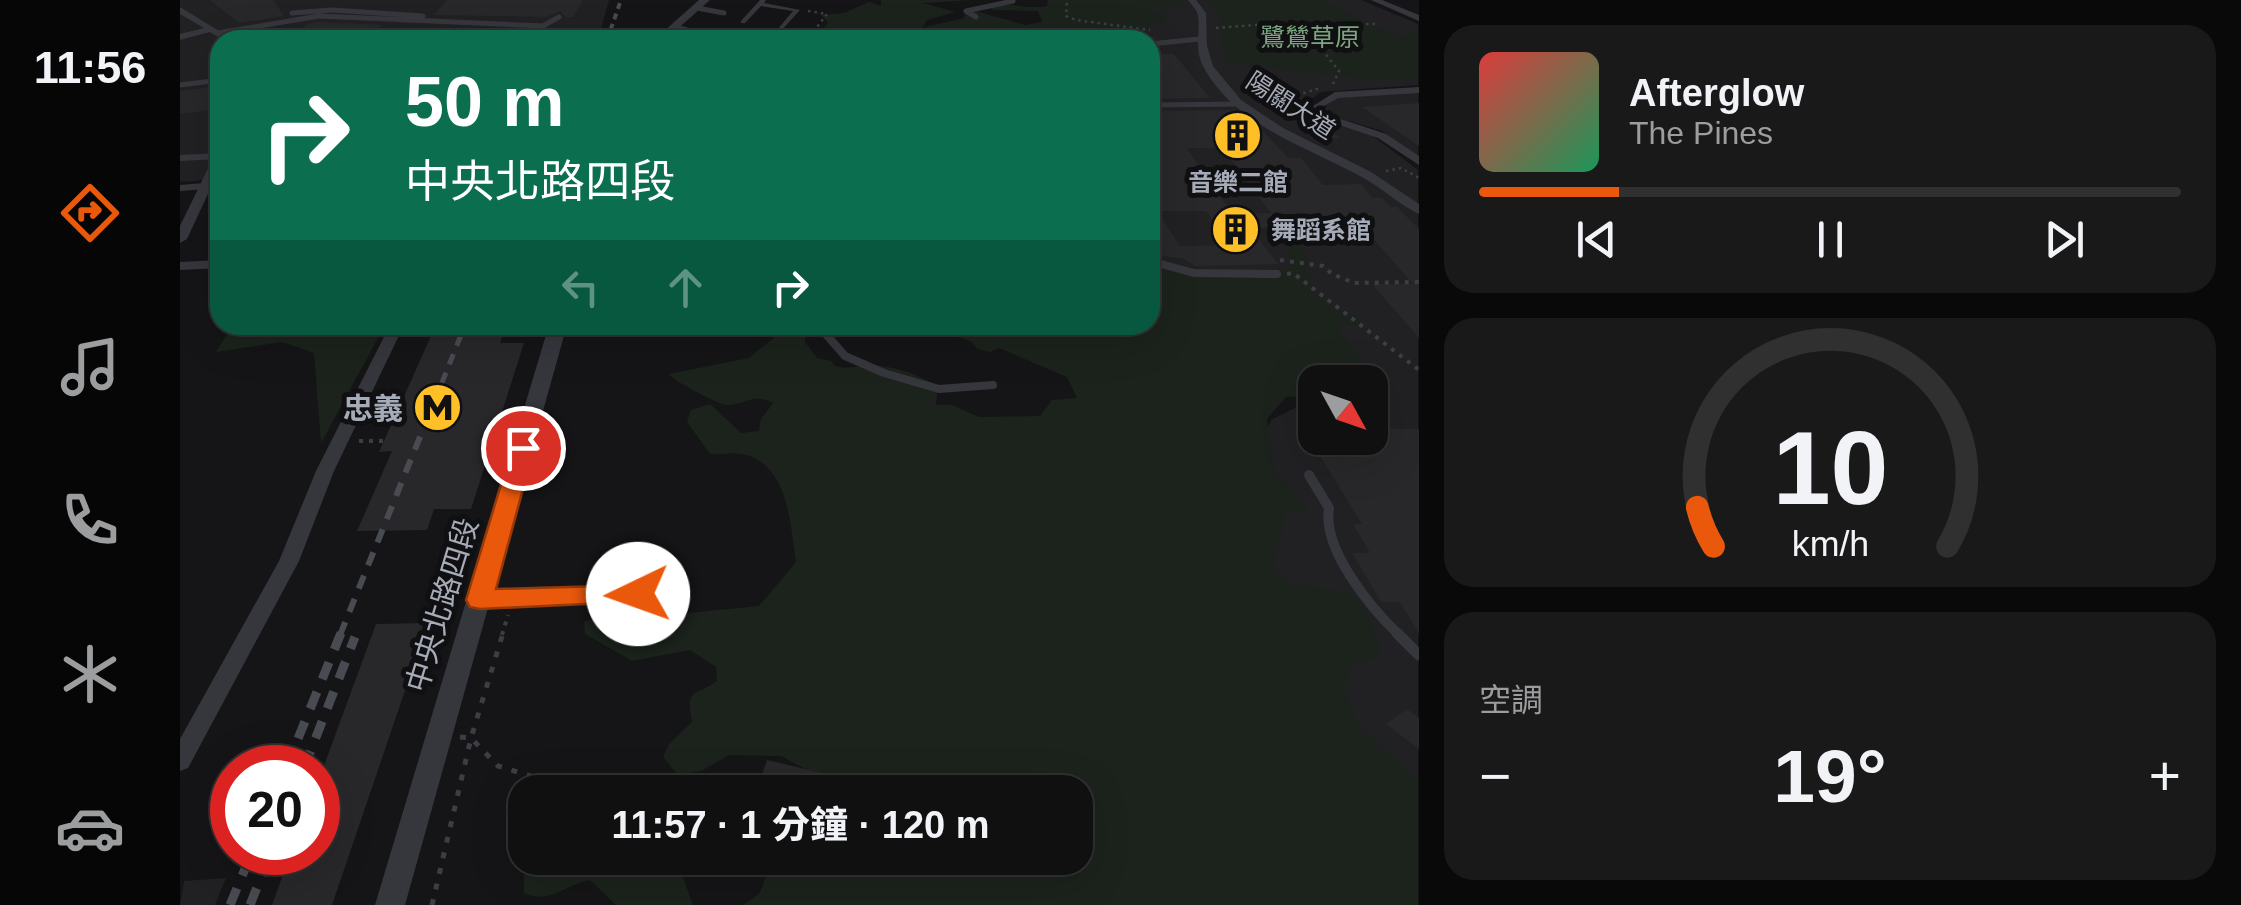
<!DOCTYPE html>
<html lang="zh-TW">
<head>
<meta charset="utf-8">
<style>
	:root { --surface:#101011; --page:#19191a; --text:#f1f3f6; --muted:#9c9d9f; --line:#303031; --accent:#ea580c }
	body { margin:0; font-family:Arial,"Noto Sans TC",sans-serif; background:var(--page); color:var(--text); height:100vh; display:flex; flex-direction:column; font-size:38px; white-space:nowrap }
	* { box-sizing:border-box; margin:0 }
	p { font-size:32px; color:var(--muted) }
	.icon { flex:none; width:55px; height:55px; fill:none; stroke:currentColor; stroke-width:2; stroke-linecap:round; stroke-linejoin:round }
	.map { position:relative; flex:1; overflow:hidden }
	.details { display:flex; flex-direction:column; gap:25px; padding:25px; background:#090909; width:822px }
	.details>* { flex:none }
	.top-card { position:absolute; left:30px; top:30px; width:950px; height:305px; border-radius:30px; box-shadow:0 10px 40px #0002,0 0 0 2px var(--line); background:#0b6e4f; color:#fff; overflow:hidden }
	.needle { width:65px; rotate:130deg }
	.tools { position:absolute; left:1118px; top:365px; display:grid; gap:20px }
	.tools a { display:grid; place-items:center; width:90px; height:90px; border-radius:20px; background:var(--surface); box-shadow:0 10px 40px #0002,0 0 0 2px var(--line); font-size:50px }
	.speed { position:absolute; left:30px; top:745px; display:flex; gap:20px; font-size:50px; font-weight:700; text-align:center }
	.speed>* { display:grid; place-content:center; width:130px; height:130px; border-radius:50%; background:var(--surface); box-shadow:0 10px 40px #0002,0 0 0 2px var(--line); line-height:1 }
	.speed .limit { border:15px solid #d22; background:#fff; color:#111 }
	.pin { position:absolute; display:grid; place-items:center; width:85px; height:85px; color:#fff; margin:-42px; border:5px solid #fff; border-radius:50%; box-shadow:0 2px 10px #0007 }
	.me { position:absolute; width:110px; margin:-55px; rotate:267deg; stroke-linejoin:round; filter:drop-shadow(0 0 8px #0008) }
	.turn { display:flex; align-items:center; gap:35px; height:210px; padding:0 30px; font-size:45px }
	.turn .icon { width:130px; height:130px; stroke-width:2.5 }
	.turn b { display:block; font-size:70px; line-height:85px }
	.lanes { display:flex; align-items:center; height:95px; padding:0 30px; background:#0003; justify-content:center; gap:50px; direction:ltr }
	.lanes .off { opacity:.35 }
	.big { font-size:75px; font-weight:700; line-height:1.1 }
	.details .card { flex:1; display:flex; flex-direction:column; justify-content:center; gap:15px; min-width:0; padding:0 35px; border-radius:30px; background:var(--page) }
	.details .dial { align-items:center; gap:0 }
	.dial svg { height:260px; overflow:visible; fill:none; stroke:var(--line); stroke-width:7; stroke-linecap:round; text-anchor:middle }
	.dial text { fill:var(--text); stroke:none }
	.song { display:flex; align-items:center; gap:30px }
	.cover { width:120px; height:120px; border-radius:15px; background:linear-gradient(135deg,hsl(0 70% 55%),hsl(150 70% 35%)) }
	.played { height:10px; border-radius:5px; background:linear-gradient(90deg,var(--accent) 20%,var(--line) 20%) }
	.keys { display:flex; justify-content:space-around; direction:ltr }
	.heat { display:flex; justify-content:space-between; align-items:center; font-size:55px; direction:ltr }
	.trip { position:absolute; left:328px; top:775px; width:585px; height:100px; border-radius:30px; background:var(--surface); box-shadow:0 10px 40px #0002,0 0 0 2px var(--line); font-weight:700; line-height:100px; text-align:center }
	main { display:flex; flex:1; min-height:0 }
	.menu { display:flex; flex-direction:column; width:180px; justify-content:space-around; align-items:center; background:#060607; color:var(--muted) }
	.menu .icon { width:70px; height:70px }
	.menu .selected { color:var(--accent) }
	.menu b { font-size:45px; color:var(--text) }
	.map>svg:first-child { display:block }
</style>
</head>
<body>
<main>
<nav class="menu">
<b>11:56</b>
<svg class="icon selected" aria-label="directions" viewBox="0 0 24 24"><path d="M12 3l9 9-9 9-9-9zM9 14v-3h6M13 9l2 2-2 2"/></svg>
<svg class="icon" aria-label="music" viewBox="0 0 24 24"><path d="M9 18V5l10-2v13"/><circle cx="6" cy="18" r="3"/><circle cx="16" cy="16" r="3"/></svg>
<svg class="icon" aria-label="phone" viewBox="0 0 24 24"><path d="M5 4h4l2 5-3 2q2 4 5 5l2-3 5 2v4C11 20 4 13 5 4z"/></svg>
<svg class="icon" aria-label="climate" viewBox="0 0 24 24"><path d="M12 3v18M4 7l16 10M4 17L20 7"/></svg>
<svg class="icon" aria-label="car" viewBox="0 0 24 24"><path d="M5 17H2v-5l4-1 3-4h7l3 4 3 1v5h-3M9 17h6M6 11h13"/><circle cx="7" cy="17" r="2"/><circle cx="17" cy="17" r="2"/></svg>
</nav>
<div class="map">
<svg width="1239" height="905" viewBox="0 0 1239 905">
	<rect width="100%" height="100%" fill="#151517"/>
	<path fill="#212124" d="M0 0H429L418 40H40V179L0 182Z
		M894 0H1181L1238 24V85L1141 92 1126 103 1143 120 1193 136 1238 170V849L1109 683 1072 463 1091 420 1135 398V438H1190V382H1165L970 280V40H885Z
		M1238 92V157L1202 131 1156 117 1147 111 1145 102 1156 98Z
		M46 878 35 905H0L4 881Z"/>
	<path fill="#1b231c" d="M701 0H791L743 3 775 12 747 20 742 28 784 18 785 12 792 10 845 25 862 22 858 11 813 10 810 5C834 2 846 10 867 6L868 0H995L1007 7 971 9 989 16 980 24 960 29 974 35 961 39 632 40 648 23 641 15 664 13 689 2 701 6Z
		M1027 0H1140L1218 36 1238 34V79L1199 80 1045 63 1039 16Z
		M1062 218C1090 225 1099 235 1123 250L1130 270 1128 292 1179 320 1183 326H1161L1157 330 1184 361 1182 373 1174 382H1135V395L1106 397 1087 419 1093 468 1130 512 1103 514 1102 533 1093 563 1110 584 1171 593 1184 603 1200 652 1190 660 1174 665 1163 688 1180 729 1238 781V905H563L579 894C597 857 575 868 620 858H895V792H640L629 771 601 756 549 755 521 771 498 775 483 757 490 743 512 722C506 686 513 698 537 681L536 667 510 650 452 661 405 634 404 621 412 620 434 633 499 614 579 606 616 562C610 524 609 465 563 454 553 452 540 455 530 454L507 422 511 410 530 404 561 433 579 431 581 419 593 403C573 392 564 406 546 405 538 404 493 381 489 374L569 358 607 327 620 325 625 328V342L637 358 651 361 655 366C669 370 681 365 696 366 716 366 741 376 758 386L756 405H772L799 417 860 416 872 400 897 398 887 377 819 348 810 352 797 349 792 342 771 334 767 325H970V265L1068 278 1114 266 1106 246Z
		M53 325H205L141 443 134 353 102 342 36 352Z
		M411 858H511L503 877 513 905H436L410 880C387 884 368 905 344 893V875C373 855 395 870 411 858Z"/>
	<path fill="#28282b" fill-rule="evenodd" d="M30 0H93L104 16 59 23Z
		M267 0H403L393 17H385L380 11 366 17 254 15Z
		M139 22 202 25 181 40 114 34 128 24Z
		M970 54H994L1030 98 970 99Z
		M31 87 30 110 0 114V91Z
		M1122 100 1144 124 1160 138 1140 139 1112 110Z
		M1239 103V146L1182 107Z
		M1055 110 1082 130 1108 158H1121L1143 185 1181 184 1193 198H1202L1211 207H1217L1239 229V338L1192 284H1233L1183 227 1070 228 1098 264 1015 266 1004 259 973 254 970 111ZM1007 148H1042L1091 213 1053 214ZM977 211H1026L1051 245 1000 246Z
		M256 325H326L320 343H344L291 509H254L247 530 177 531 212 451 199 452Z
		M1190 429H1239V634L1220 602H1201L1172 553H1190L1173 524H1182L1129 438H1190Z
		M248 623 152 905H92L111 852H138V782L196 624Z
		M1227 709 1239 718V749L1206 724Z
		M587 760 646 774 643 792H576Z"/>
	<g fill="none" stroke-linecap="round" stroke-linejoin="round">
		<path stroke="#3c3e44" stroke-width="2.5" stroke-dasharray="2.5 4" stroke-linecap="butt" d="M887 3 886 16 896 20 970 30
			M628 11 647 14 631 35
			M1036 28 1101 23 1161 28
			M561 39 580 31
			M1153 84 1159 71 1147 56 1143 41 1167 24H1199
			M1117 95 1141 88
			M1206 171 1221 168 1239 178"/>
		<path stroke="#3c3e44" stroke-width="4" stroke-dasharray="4 6" stroke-linecap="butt" d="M1100 260 1143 266 1152 274 1174 283 1239 282
			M1107 274 1113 273 1239 370
			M197 405H212L203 423H207L219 404 212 424
			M179 441H204
			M311 447H315
			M322 635 328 615"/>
		<path stroke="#3c3e44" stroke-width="5" stroke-dasharray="6 10" stroke-linecap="butt" d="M280 737 291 738 318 766 377 784 511 780
			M252 905 291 738 323 633"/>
		<path stroke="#36373d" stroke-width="5" d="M517 8 544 13
			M112 13 152 10 243 16 236 19
			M796 17 786 11 833 1
			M494 27 551 40
			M38 33 139 16 363 26 379 17
			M76 40H136
			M970 44 1019 39
			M0 85 40 80
			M970 105 1063 104"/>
		<path stroke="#36373d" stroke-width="6" d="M0 158 40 156
			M0 188 25 186"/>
		<path stroke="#36373d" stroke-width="8" d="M970 261 1014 273 1097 274
			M638 325 665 356 704 373 759 389 813 385"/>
		<path stroke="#36373d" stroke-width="10" d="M1129 475 1149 508C1142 549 1190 607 1219 635
			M302 600 458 594 460 561"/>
		<path stroke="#36373d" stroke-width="11" d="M1217 633 1239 655"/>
		<path fill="#36373d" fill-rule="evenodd" d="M580 0H586L584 3 620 10 600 32 597 30 613 11 581 6 565 23H561V21Z"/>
		<path fill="#36373d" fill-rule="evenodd" d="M1008 0H1016L1026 13 1027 46 1033 66 1061 100 1103 128 1191 172 1239 204V214C1220 205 1204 190 1187 180 1130 147 1056 128 1023 66 1013 46 1022 28 1017 12 1015 8 1011 4 1008 0Z
			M1191 0H1202L1239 15V21Z
			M0 7 54 40H43L30 32 0 40V34L24 28 0 14Z
			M1239 87V93L1158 98 1144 106 1155 117 1206 134 1239 156V165L1198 138 1147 121 1133 106 1155 92Z
			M40 153V168L7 239 0 243V226L34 156Z
			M40 260V268L0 270V262Z
			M210 325H224L154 471 119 561 8 768 0 771V739L99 561 136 471Z"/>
		<path fill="#36373d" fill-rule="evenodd" d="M519 0H530L485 40H474Z
			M369 325H387L225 905H195Z"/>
		<path stroke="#494b52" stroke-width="4" stroke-dasharray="6 5" stroke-linecap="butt" d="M427 40 441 0"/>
		<path stroke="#494b52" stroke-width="5" stroke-dasharray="11 9" stroke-linecap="butt" d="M247 420 285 325"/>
		<path stroke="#494b52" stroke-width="6" stroke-dasharray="14 11" stroke-linecap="butt" d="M160 635 248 417"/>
		<path stroke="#494b52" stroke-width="9" stroke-dasharray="18 14" stroke-linecap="butt" d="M106 768 161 633
			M124 768 175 637
			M50 905 72 852
			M70 905 91 852"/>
	</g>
	<path fill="#ea580c" stroke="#983908" stroke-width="2.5" d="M343 441 354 448 316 589 458 585 467 588 471 594 467 601 300 609 290 607 286 600 332 448Z"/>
	<defs>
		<symbol id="building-disc" viewBox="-11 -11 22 22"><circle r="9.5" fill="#febf27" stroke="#101012"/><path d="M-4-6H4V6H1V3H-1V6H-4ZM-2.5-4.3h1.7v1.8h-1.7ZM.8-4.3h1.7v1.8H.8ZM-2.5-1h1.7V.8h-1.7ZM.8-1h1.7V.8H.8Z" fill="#111"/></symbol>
		<symbol id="metro-disc" viewBox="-11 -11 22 22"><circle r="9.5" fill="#febf27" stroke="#101012"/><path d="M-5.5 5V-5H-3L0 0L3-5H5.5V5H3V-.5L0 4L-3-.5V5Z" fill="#111"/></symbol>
	</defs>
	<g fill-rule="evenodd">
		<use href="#building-disc" x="1030" y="108" width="55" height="55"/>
		<use href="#building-disc" x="1028" y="202" width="55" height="55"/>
		<use href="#metro-disc" x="230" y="380" width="55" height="55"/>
	</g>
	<g text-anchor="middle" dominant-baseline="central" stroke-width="10" stroke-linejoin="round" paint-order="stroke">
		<g font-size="25" fill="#7ca580" stroke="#101012">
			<text x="1130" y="37">鷺鷥草原</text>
		</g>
		<g font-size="25" fill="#a6abb8" stroke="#101012">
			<text transform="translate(1111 105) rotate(33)">陽關大道</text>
		</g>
		<g font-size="25" font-weight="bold" fill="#a6abb8" stroke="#101012">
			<text x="1058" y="182">音樂二館</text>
			<text x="1091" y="230" text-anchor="start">舞蹈系館</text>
		</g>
		<g font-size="30" font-weight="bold" fill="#a6abb8" stroke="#101012" text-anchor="end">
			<text x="223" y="408">忠義</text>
		</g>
		<g font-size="30" fill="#a6abb8" stroke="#101012">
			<text transform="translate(262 605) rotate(-73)">中央北路四段</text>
		</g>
	</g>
</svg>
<div class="tools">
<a><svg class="needle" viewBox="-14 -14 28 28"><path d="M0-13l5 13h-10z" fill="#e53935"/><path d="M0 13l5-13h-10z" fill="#9c9d9f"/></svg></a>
</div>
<div class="speed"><div class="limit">20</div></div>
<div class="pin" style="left:343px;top:448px;background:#d93025"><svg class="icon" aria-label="arrive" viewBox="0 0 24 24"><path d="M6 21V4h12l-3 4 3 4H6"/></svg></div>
<svg class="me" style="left:458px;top:594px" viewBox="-20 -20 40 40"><circle r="19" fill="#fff"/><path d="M0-13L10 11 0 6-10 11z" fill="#ea580c"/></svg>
<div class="trip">11:57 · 1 分鐘 · 120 m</div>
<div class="top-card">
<div class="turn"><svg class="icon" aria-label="right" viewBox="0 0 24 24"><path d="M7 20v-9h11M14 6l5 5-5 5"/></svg><div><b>50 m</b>中央北路四段</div></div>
<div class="lanes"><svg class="icon off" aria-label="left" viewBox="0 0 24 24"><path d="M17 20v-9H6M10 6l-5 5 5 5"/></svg><svg class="icon off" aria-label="ahead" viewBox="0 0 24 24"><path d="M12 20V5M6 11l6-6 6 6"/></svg><svg class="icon" aria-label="right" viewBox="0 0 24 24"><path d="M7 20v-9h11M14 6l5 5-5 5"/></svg></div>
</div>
</div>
<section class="details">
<div class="card">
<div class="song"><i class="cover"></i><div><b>Afterglow</b><p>The Pines</p></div></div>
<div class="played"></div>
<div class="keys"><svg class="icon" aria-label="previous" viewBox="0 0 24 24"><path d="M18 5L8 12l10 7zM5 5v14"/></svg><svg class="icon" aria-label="pause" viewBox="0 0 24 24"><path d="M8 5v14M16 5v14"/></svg><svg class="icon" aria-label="next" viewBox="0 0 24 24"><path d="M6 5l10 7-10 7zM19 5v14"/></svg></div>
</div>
<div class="card dial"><svg viewBox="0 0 100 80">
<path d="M14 69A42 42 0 1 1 86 69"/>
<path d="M14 69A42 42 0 0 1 9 57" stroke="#ea580c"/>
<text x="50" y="56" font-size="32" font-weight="700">10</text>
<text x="50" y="72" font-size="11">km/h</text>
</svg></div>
<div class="card"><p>空調</p>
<div class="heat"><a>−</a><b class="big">19°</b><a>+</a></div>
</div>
</section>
</main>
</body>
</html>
